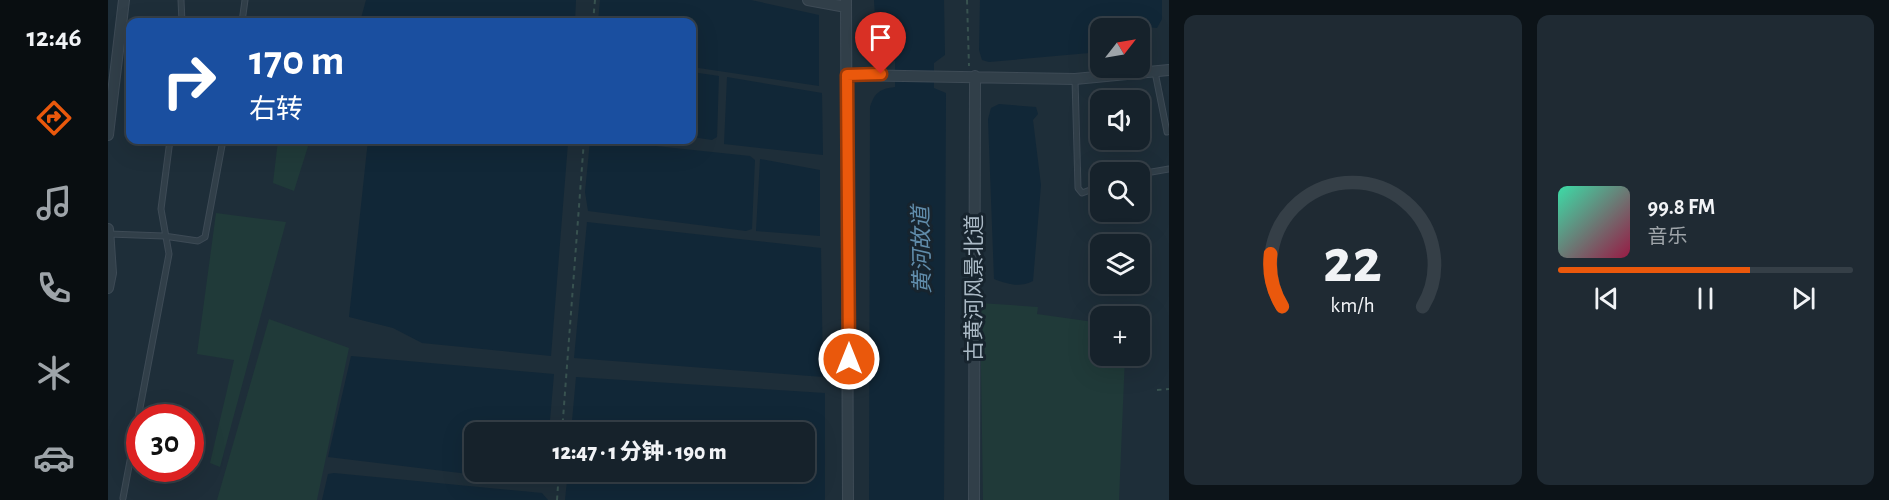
<!DOCTYPE html>
<html lang="zh">
<head>
<meta charset="utf-8">
<style>
	:root { --surface:#16222b; --page:#1f2a33; --text:#f1f3f6; --muted:#9ea4a9; --line:#353f47; --accent:#ea580c }
	body { margin:0; font-family:"Alegreya Sans","Noto Sans SC",sans-serif; background:var(--page); color:var(--text); height:100vh; display:flex; flex-direction:column; font-size:22px; white-space:nowrap }
	* { box-sizing:border-box; margin:0 }
	p { font-size:20px; color:var(--muted) }
	.icon { flex:none; width:33px; height:33px; fill:none; stroke:currentColor; stroke-width:2; stroke-linecap:round; stroke-linejoin:round }
	.map { position:relative; flex:1; overflow:hidden }
	.drawer { display:flex; flex-direction:column; gap:15px; padding:15px; background:#0c1318; width:720px }
	.drawer>* { flex:none }
	.hud { position:absolute; left:18px; top:18px; width:570px; height:126px; border-radius:12px; box-shadow:0 6px 24px #0002,0 0 0 2px var(--line); background:#1a4fa0; color:#fff; overflow:hidden }
	.needle { width:39px; rotate:59deg }
	.controls { position:absolute; left:982px; top:18px; display:grid; gap:12px }
	.controls a { display:grid; place-items:center; width:60px; height:60px; border-radius:12px; background:var(--surface); box-shadow:0 6px 24px #0002,0 0 0 2px var(--line); font-size:30px }
	.speed { position:absolute; left:18px; top:404px; display:flex; gap:12px; font-size:30px; font-weight:700; text-align:center }
	.speed>* { display:grid; place-content:center; width:78px; height:78px; border-radius:50%; background:var(--surface); box-shadow:0 6px 24px #0002,0 0 0 2px var(--line); line-height:1 }
	.speed .limit { border:9px solid #d22; background:#fff; color:#111 }
	.pin { position:absolute; display:grid; place-items:center; width:51px; height:51px; color:#fff; margin:-62px -26px; border-radius:50% 50% 50% 0; rotate:-45deg; box-shadow:0 0 6px #0007 }
	.pin .icon { rotate:45deg }
	.me { position:absolute; width:66px; margin:-33px; rotate:0deg; stroke-linejoin:round; filter:drop-shadow(0 0 4px #0008) }
	.turn { display:flex; align-items:center; gap:21px; height:126px; padding:0 24px; font-size:27px }
	.turn .icon { width:78px; height:78px; stroke-width:2.5 }
	.turn b { display:block; font-size:42px; line-height:51px }
	.drawer .widget { flex:1; display:flex; flex-direction:column; justify-content:center; gap:9px; min-width:0; padding:0 21px; border-radius:12px; background:var(--page) }
	.drawer .dial { align-items:center; gap:0 }
	.dial svg { height:156px; overflow:visible; fill:none; stroke:var(--line); stroke-width:7; stroke-linecap:round; text-anchor:middle }
	.dial text { fill:var(--text); stroke:none }
	.song { display:flex; align-items:center; gap:18px }
	.cover { width:72px; height:72px; border-radius:9px; background:linear-gradient(135deg,hsl(160 70% 55%),hsl(340 70% 35%)) }
	.played { height:6px; border-radius:3px; background:linear-gradient(90deg,var(--accent) 65%,var(--line) 65%) }
	.keys { display:flex; justify-content:space-around; direction:ltr }
	.drawer .tiles { flex:1; display:grid; gap:15px; grid-template-columns:repeat(2,1fr) }
	.trip { position:absolute; left:356px; top:422px; width:351px; height:60px; border-radius:12px; background:var(--surface); box-shadow:0 6px 24px #0002,0 0 0 2px var(--line); font-weight:800; line-height:60px; text-align:center }
	main { display:flex; flex:1; min-height:0 }
	.tab-bar { display:flex; flex-direction:column; width:108px; justify-content:space-around; align-items:center; background:#090e11; color:var(--muted) }
	.tab-bar .icon { width:42px; height:42px }
	.tab-bar .selected { color:var(--accent) }
	.tab-bar b { font-size:27px; color:var(--text) }
	.map>svg:first-child { display:block }
</style>
</head>
<body>
<main>
<nav class="tab-bar">
<b>12:46</b>
<svg class="icon selected" aria-label="directions" viewBox="0 0 24 24"><path d="M12 3l9 9-9 9-9-9zM9 14v-3h6M13 9l2 2-2 2"/></svg>
<svg class="icon" aria-label="music" viewBox="0 0 24 24"><path d="M9 18V5l10-2v13"/><circle cx="6" cy="18" r="3"/><circle cx="16" cy="16" r="3"/></svg>
<svg class="icon" aria-label="phone" viewBox="0 0 24 24"><path d="M5 4h4l2 5-3 2q2 4 5 5l2-3 5 2v4C11 20 4 13 5 4z"/></svg>
<svg class="icon" aria-label="climate" viewBox="0 0 24 24"><path d="M12 3v18M4 7l16 10M4 17L20 7"/></svg>
<svg class="icon" aria-label="car" viewBox="0 0 24 24"><path d="M5 17H2v-5l4-1 3-4h7l3 4 3 1v5h-3M9 17h6M6 11h13"/><circle cx="7" cy="17" r="2"/><circle cx="17" cy="17" r="2"/></svg>
</nav>
<div class="map">
<svg width="1061" height="500" viewBox="0 0 1061 500">
	<rect width="100%" height="100%" fill="#1e2e39"/>
	<path fill="#203a39" d="M170 140H202L186 191 165 183Z
		M108 213 178 222 112 467 102 463 126 360 89 354Z
		M872 303 930 307 929 314 993 323V356H1017L1011 500H875Z
		M161 319 241 348 209 500H109Z"/>
	<path fill="#112737" d="M258 0H468L467 22H252Z
		M492 0H643L711 15V86L584 67V22H490Z
		M766 0H836L837 55 826 63V88L838 93 836 500H761L762 107C767 92 772 89 787 87V61L769 56Z
		M872 0H1054V19L1049 28C1029 26 1012 28 993 28V55L981 53 881 62 874 60 871 50Z
		M584 72 611 76 609 137 604 140 584 137Z
		M619 77 714 93 715 155 616 144Z
		M891 104 928 107 930 114 925 120 933 185 925 281C911 288 900 284 886 279L880 119 883 108Z
		M260 140H388L460 143 443 356 314 343 285 328 241 317Z
		M491 140 642 156 647 160 644 229 638 231 480 211 477 192 482 141Z
		M652 159 712 170V236L648 231Z
		M479 222 713 248 715 377 466 358Z
		M243 356 446 374 441 432H366V471H438L436 483 220 457Z
		M468 377 717 393V500H457L460 471H696V432H463Z
		M226 473 434 493 440 500H214L220 474Z"/>
	<g fill="none" stroke-linecap="round" stroke-linejoin="round">
		<defs>
			<path id="service" d="M73 0 74 22
				M134 22 137 0
				M1047 72 1059 132
				M967 79 970 188 974 193 993 186
				M1032 174 1061 169
				M1 234 56 236 90 241 97 237 115 140
				M15 498 61 254 53 209 62 140"/>
			<path id="minor" d="M700 0 738 7
				M738 0 740 500
				M739 75 967 79 1061 70
				M0 135 16 0
				M0 229 3 273 0 288
				M866 500 867 76"/>
		</defs>
		<use href="#service" stroke="#3e4b56" stroke-width="7"/>
		<use href="#minor" stroke="#3e4b56" stroke-width="12"/>
		<path stroke="#385250" stroke-width="2" stroke-dasharray="4.5 4.5" stroke-linecap="butt" d="M859 0 861 66
			M485 22 487 0
			M1049 390 1061 389
			M454 432 476 140
			M449 500 451 471"/>
		<use href="#service" stroke="#313f49" stroke-width="5"/>
		<use href="#minor" stroke="#313f49" stroke-width="10"/>
	</g>
	<g fill="none" stroke-linecap="round" stroke-linejoin="round">
		<defs>
			<path id="route" d="M741 359 739 75 773 74"/>
		</defs>
		<use href="#route" stroke="#983908" stroke-width="15"/>
		<use href="#route" stroke="#ea580c" stroke-width="10"/>
	</g>
	<g text-anchor="middle" dominant-baseline="central" stroke-width="6" stroke-linejoin="round" paint-order="stroke">
		<g font-size="21" fill="#abbac6" stroke="#17242e">
			<text transform="translate(866 288) rotate(-90)">古黄河风景北道</text>
		</g>
		<g font-size="22" font-style="italic" fill="#608caa" stroke="#17242e">
			<text transform="translate(814 250) rotate(-91)">黄河故道</text>
		</g>
	</g>
</svg>
<div class="controls">
<a><svg class="needle" viewBox="-14 -14 28 28"><path d="M0-13l5 13h-10z" fill="#e53935"/><path d="M0 13l5-13h-10z" fill="#9ea4a9"/></svg></a>
<a><svg class="icon" aria-label="sound" viewBox="0 0 24 24"><path d="M4 9h4l5-4v14l-5-4H4zM17 9q2 3 0 6"/></svg></a>
<a><svg class="icon" aria-label="search" viewBox="0 0 24 24"><circle cx="10" cy="10" r="6"/><path d="M15 15l6 6"/></svg></a>
<a><svg class="icon" aria-label="layers" viewBox="0 0 24 24"><path d="M12 4l9 5-9 5-9-5zM3 14l9 5 9-5"/></svg></a>
<a>+</a>
</div>
<div class="speed"><div class="limit">30</div></div>
<div class="pin" style="left:773px;top:74px;background:#d93025"><svg class="icon" aria-label="arrive" viewBox="0 0 24 24"><path d="M6 21V4h12l-3 4 3 4H6"/></svg></div>
<svg class="me" style="left:741px;top:359px" viewBox="-20 -20 40 40"><circle r="17" fill="#ea580c" stroke="#fff" stroke-width="3"/><path d="M0-11L8 9 0 5-8 9z" fill="#fff"/></svg>
<div class="trip">12:47 · 1 分钟 · 190 m</div>
<div class="hud">
<div class="turn"><svg class="icon" aria-label="right" viewBox="0 0 24 24"><path d="M7 20v-9h11M14 6l5 5-5 5"/></svg><div><b>170 m</b>右转</div></div>
</div>
</div>
<section class="drawer">
<div class="tiles">
<div class="widget dial"><svg viewBox="0 0 100 80">
<path d="M14 69A42 42 0 1 1 86 69"/>
<path d="M14 69A42 42 0 0 1 8 42" stroke="#ea580c"/>
<text x="50" y="56" font-size="32" font-weight="700">22</text>
<text x="50" y="72" font-size="11">km/h</text>
</svg></div>
<div class="widget">
<div class="song"><i class="cover"></i><div><b>99.8 FM</b><p>音乐</p></div></div>
<div class="played"></div>
<div class="keys"><svg class="icon" aria-label="previous" viewBox="0 0 24 24"><path d="M18 5L8 12l10 7zM5 5v14"/></svg><svg class="icon" aria-label="pause" viewBox="0 0 24 24"><path d="M8 5v14M16 5v14"/></svg><svg class="icon" aria-label="next" viewBox="0 0 24 24"><path d="M6 5l10 7-10 7zM19 5v14"/></svg></div>
</div>
</div>
</section>
</main>
</body>
</html>
